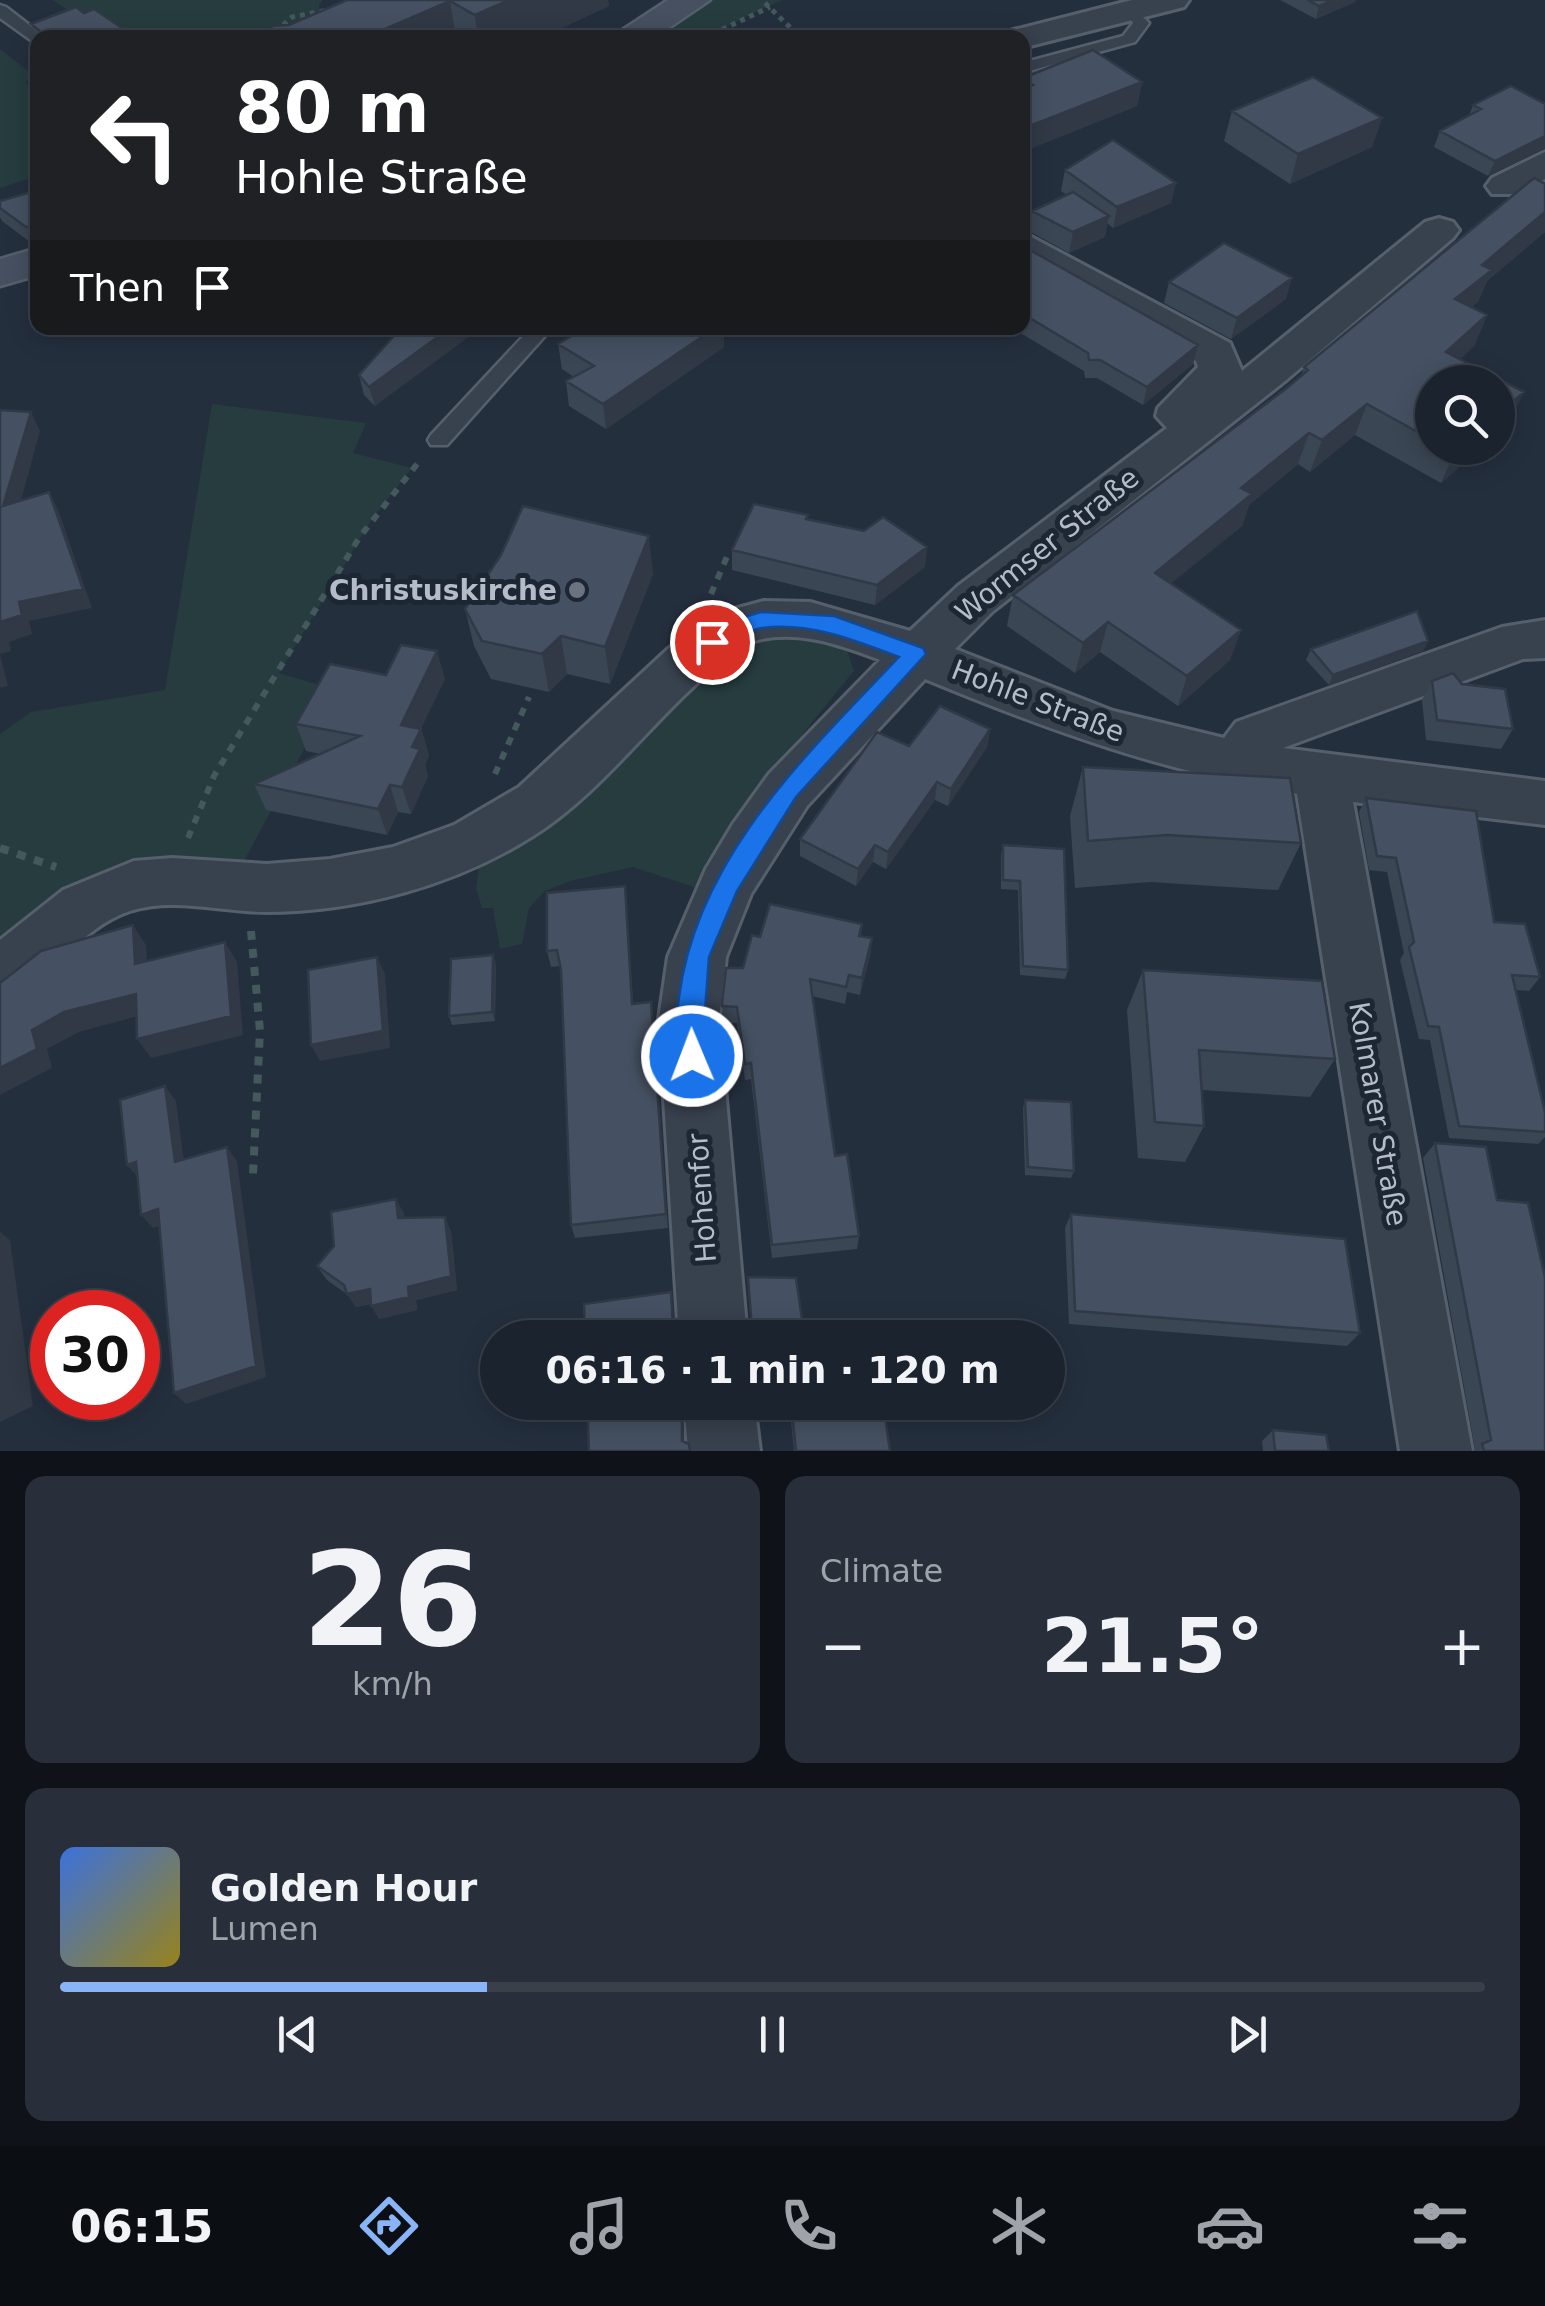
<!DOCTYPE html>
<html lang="en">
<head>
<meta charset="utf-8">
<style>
	:root { --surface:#1b232e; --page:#282f3a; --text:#f1f3f6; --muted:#a0a4aa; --line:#39404a; --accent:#8ab4f8 }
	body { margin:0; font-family:"DejaVu Sans",sans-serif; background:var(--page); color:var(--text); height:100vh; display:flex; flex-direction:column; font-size:38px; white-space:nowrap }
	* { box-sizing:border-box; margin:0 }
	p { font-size:32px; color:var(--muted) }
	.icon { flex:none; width:55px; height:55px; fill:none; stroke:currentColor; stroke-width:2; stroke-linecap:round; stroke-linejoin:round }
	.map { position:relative; height:1451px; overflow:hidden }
	.drawer { display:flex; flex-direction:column; gap:25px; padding:25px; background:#0f1319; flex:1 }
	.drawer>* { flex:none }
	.top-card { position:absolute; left:30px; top:30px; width:1000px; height:305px; border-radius:20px; box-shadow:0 5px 25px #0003,0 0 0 2px var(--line); background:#202124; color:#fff; overflow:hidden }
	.tools { position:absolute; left:1415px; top:365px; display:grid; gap:20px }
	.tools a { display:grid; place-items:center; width:100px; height:100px; border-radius:50%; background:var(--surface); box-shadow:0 5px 25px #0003,0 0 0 2px var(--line); font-size:50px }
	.speed { position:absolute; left:30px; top:1290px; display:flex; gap:20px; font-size:50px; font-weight:700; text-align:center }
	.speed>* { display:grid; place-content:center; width:130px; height:130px; border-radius:50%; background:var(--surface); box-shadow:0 5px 25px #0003,0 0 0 2px var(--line); line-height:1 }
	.speed .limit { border:15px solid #d22; background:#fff; color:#111 }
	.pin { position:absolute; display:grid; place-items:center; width:85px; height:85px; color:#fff; margin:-42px; border:5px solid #fff; border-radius:50%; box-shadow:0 2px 10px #0007 }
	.me { position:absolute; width:110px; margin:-55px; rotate:359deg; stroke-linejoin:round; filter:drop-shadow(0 0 8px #0008) }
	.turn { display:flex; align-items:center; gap:35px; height:210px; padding:0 40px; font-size:45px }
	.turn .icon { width:130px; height:130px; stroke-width:2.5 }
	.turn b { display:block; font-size:70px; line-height:85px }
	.then { display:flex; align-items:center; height:95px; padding:0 40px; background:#0003; gap:20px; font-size:38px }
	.big { font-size:75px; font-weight:800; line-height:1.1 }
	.drawer .widget { flex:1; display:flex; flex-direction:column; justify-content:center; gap:15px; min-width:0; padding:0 35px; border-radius:20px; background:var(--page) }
	.drawer .dial { align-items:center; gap:0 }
	.dial b { font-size:130px; line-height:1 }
	.song { display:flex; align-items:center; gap:30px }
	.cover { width:120px; height:120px; border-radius:15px; background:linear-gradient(135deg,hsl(220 70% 55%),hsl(50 70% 35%)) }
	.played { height:10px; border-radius:5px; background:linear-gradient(90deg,var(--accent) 30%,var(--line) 30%) }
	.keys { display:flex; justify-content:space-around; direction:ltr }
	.heat { display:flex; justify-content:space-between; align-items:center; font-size:55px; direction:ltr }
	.drawer .tiles { flex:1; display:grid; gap:25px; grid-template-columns:1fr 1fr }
	.widget:last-child { grid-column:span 2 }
	.trip { position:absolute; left:480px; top:1320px; width:585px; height:100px; border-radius:50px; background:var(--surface); box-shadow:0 5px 25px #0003,0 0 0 2px var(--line); font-weight:800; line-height:100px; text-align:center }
	.menu { display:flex; height:160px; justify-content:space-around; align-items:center; background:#0b0e12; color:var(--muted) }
	.menu .icon { width:70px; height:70px }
	.menu .current { color:var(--accent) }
	.menu b { font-size:45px; color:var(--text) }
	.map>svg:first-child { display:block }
</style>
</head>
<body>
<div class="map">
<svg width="1545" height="1451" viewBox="0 0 1545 1451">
	<rect width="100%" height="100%" fill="#242f3e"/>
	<path fill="#263c3f" d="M53 0H323L319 5 320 38 108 37Z
		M693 0H782L704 37 628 38Z
		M0 49 36 77 25 82 38 94 37 176 0 188Z
		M212 404 366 423 353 453 412 468 372 519 279 673 336 690 230 887 176 881 0 975V734L31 712 165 690Z
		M789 635H806L846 647 854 671C796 741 742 809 697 888L633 867 570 881 545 891 529 908 522 944 500 949 493 908H482L476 889 479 864 553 825 632 741 722 655 752 642Z"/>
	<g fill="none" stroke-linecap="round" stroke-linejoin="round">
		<defs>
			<path id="lane" d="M0 5 6 7 46 38 32 41 0 18Z
				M1134 8 1149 23 1135 42 1022 73V63L1123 36 1133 23 1126 13Z
				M531 328H552L447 445H431L428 440 431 435Z"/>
			<path id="street" d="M1132 0H1189L1184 7 1022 48V38H1005L1010 31Z
				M1545 152V179L1518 194H1492L1486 186 1492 178Z
				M1439 218 1453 222 1459 230 1453 238 1285 381 992 612 955 649 1113 711 1224 738 1236 722 1502 627 1545 620V658L1523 659 1283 748 1545 781V825L1353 802 1472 1451H1400L1297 794C1165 772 1048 730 925 679L807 806 751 894 726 957 719 1019 747 1338H679L659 1019 668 957 706 869 733 824 769 774 880 660C841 645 796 629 754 641 731 647 711 670 694 686 641 735 595 797 533 836 456 885 357 912 266 912 222 912 173 897 130 911 78 928 50 983 0 1001V940L63 890 134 861 172 858 267 864 330 859 393 847 454 825 519 787 668 649 701 623 723 612 764 601 810 602 910 631 958 586 1167 428 1156 416 1158 408 1198 367 1196 361 1022 261V232L1230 343 1242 371 1425 222Z
				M684 1402H754L760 1451H688Z"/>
			<path id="secondary" d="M668 0H710L654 38H610Z
				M38 248V275L0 286V259Z"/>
		</defs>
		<use href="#lane" stroke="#565f6c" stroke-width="5"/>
		<use href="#street" stroke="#565f6c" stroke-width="6"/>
		<use href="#secondary" stroke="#565f6c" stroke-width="5"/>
		<path stroke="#44595c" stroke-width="5" stroke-dasharray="5 5" stroke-linecap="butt" d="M765 3 801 38
			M268 38 292 17 328 10
			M704 38 770 7"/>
		<path stroke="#44595c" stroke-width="6" stroke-dasharray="8 8" stroke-linecap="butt" d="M711 594 729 552
			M495 774 529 697
			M188 838 214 776 359 538 421 459"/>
		<path stroke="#44595c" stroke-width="8" stroke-dasharray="9 9" stroke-linecap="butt" d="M0 848 56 867
			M251 931 260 1031 253 1174"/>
		<use href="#lane" fill="#38414e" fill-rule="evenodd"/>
		<use href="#street" fill="#38414e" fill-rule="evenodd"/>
		<use href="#secondary" fill="#465061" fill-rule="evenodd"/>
	</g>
	<path fill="#3b4654" d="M347 0H608L609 6 540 38H269L289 25Z
		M1280 0H1356L1355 2 1316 19Z
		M84 13 137 38H38V40L31 24Z
		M1023 78 1142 82 1137 106 1022 152Z
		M1545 104 1488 176 1434 147 1440 131 1469 116 1473 105Z
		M1232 111 1382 118 1372 147 1290 184 1224 141Z
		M1065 170 1171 203 1113 228 1107 223 1105 237 1069 253 1029 231 1032 211 1067 195 1061 191Z
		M1545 182V232L1487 281 1478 302 1471 307 1487 315 1474 346 1460 359 1524 392 1508 423 1498 433V382H1432V448H1481L1441 483 1355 435 1310 472 1298 464 1249 505 1242 526 1171 583 1241 630 1230 660 1178 706 1100 652 1075 673 1007 626 1013 595 1288 387 1301 376 1304 367Z
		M38 190V245H34L2 221 0 217V201Z
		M1022 241 1023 246 1198 345 1193 364 1143 405 1097 378H1085L1084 371 1022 334 1023 329 1020 328H1022Z
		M1169 282 1286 299 1231 339 1164 303Z
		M401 328 375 406 364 395 359 375Z
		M585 328H723L724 347 606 429 569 406 566 381 574 377 562 369 558 344Z
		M808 515V519L927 547 925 567 875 605 732 570V550Z
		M653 574 610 684 567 674 549 692 491 679 474 646 465 609Z
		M1428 641 1423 651 1329 685 1306 660 1311 649Z
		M386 675 445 679 421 728 429 756 425 764 428 776 411 814 398 812 387 835 266 810 254 784 321 754 306 751 296 724Z
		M1432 681 1462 684 1513 729 1501 749 1426 740 1422 700Z
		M990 729 987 747 948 806 935 800 886 869 873 862 856 886 800 856V839L909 746Z
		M1083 767 1301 843 1278 890 1150 882 1075 888 1070 816Z
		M1366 798 1494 922 1540 977 1529 991 1516 990 1545 1112V1137L1538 1144 1449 1138 1430 1040 1419 1039 1400 960 1404 953 1387 872 1369 870 1359 812Z
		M1003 845 1068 970 1065 979 1020 975 1018 890 1001 889V855Z
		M625 886 633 1003 651 1002 653 1017 668 1228 575 1238 571 1225 561 966 551 967 547 951Z
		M862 924 861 936 872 938 870 956 860 995 847 992 845 1004 812 996 835 1156 859 1236 857 1249 772 1258 751 1079 745 1080 737 1023H723L722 1003 743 968 760 937Z
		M496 964 495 1021 452 1025 449 1016Z
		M1143 970 1335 1059 1310 1097 1202 1090 1204 1126 1185 1162 1138 1158 1127 1010Z
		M1025 1100 1074 1171 1071 1178 1025 1175 1023 1108Z
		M1435 1143 1497 1200 1545 1451H1473L1475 1449 1423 1158Z
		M404 1213V1218L445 1217 451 1232 457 1290 416 1300 417 1310 379 1319 371 1304 356 1307 348 1295 327 1280 317 1266Z
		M1071 1214 1360 1333 1347 1346 1069 1324 1065 1228Z
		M748 1277 803 1326 802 1333 752 1336Z
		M789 1402H883L890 1451H794Z
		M1273 1430 1329 1451H1263L1262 1441Z"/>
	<path fill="#303945" d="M509 0H608L609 6 540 38H478L475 15Z
		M1333 0H1356L1355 2 1316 19 1319 6Z
		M450 1 456 38H364Z
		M1142 82 1137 106 1022 152V129Z
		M1382 118 1372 147 1290 184 1298 154Z
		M1545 136V149L1488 176 1495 161Z
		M1176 183 1171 203 1113 228 1117 207Z
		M1545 212V232L1487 281 1478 302 1442 331 1455 299 1482 265Z
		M1109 216 1105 237 1069 253 1073 232Z
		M1292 278 1286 299 1231 339 1237 318Z
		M1487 315 1474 346 1433 382 1446 352Z
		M450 328H481L375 406 369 387Z
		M715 328H723L724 347 606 429 603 404Z
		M1198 345 1193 364 1143 405 1147 387Z
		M1524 392 1508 423 1498 433V415Z
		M1367 404 1355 435 1310 472 1322 440Z
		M31 412 40 431 14 526 3 506Z
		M1309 433 1298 464 1249 505 1242 526 1147 603 1155 573 1241 488Z
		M1460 448H1481L1441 483 1455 452Z
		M49 492 59 512 92 608 29 621 32 634 9 642 11 651 0 654 8 686 0 688V622L19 602Z
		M649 536 653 574 610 684 605 647Z
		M927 547 925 567 875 605 877 585Z
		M1108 622 1100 652 1075 673 1083 643Z
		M1241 630 1230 660 1178 706 1187 676Z
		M561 636 567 674 549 692 542 654Z
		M1428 641 1423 651 1329 685 1333 675Z
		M437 651 445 679 410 752 401 725Z
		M421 729 429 756 425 764 428 776 411 814 402 787 412 747Z
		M990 729 987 747 948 806 951 789Z
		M937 782 935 800 886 869 888 852Z
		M390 785 398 812 387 835 378 809Z
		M875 845 873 862 856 886 858 869Z
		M625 886 627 903 634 1019 632 1004Z
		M133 925 146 945 148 983 135 964Z
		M872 938 870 956 860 995 862 978Z
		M225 942 237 962 243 1035 151 1058 137 1039Z
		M493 955 496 964 495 1021 492 1012Z
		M377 957 385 974 390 1048 320 1061 311 1045Z
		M136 994 149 1013 79 1032 47 1049 52 1068 0 1095V1068L32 1030 64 1012Z
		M651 1002 653 1017 668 1228 666 1214Z
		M165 1086 176 1101 186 1177 175 1162Z
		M227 1147 237 1161 266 1377 186 1404 174 1393Z
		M136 1162 139 1179 127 1165Z
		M396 1199 404 1213 405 1233 398 1218Z
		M158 1209 170 1223 153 1228 141 1215Z
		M445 1217 451 1232 457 1290 416 1300 417 1310 379 1319 371 1306 408 1287Z
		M0 1232 10 1240 33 1406 0 1422Z
		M370 1289 379 1302 356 1307 347 1294Z
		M682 1402H684V1451L682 1441Z"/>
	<path fill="#455162" stroke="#303945" stroke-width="2.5" d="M347 0H509L475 15 450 1 364 38H269L272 26 289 25Z
		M1308 0H1333L1319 6Z
		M76 7 84 13 94 9 137 38H49L31 24Z
		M1093 50 1142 82 1022 129V89L1033 85 1023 78Z
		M1313 77 1382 118 1298 154 1232 111Z
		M1511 86 1545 104V136L1495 161 1440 131 1481 109 1473 105Z
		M1113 140 1176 183 1117 207 1065 170Z
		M1534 178 1545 184V212L1482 265 1492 270 1455 299 1487 315 1446 352 1524 392 1498 415V382H1432V440L1367 404 1322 440 1309 433 1241 488 1252 494 1155 573 1241 630 1187 676 1108 622 1083 643 1013 595 1288 387 1308 370 1304 367Z
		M38 190V236L34 233 32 227H26L0 208V201Z
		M1073 192 1109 216 1073 232 1032 211Z
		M1022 241 1023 246 1198 345 1147 387 1100 360H1089L1088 353 1025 315 1029 313 1022 309Z
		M1224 243 1292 278 1237 318 1169 282Z
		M401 328H450L369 387 359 375Z
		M585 328H715L603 404 566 381 594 366 558 344Z
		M0 410 31 412 3 506 49 492 83 589 19 602 22 615 0 622Z
		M754 504 808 515 806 519 864 531 883 517 927 547 877 585 732 550Z
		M523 506 649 536 605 647 561 636 542 654 482 641 465 609 501 555Z
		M1417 611 1428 641 1333 675 1311 649Z
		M401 645 437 651 401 725 421 729 412 747 420 749 402 787 390 785 378 809 254 784 360 736 296 724 330 664 386 675Z
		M1453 673 1462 684 1505 689 1513 729 1437 720 1432 681Z
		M940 706 990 729 951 789 937 782 888 852 875 845 858 869 800 839 877 732 909 746Z
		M1083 767 1290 778 1301 843 1167 835 1088 841Z
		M1366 798 1476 811 1494 922 1525 924 1540 977 1512 975 1545 1112V1132L1459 1126 1439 1027 1428 1026 1409 947 1414 942 1396 858 1377 856Z
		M1003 845 1064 849 1068 970 1023 966 1020 881 1003 880Z
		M625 886 632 1004 651 1002 666 1214 571 1225 561 970 557 950 547 951V893Z
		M770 904 862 924 859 936 872 938 862 978 849 975 846 987 810 979 835 1156 847 1154 859 1236 772 1245 751 1063 745 1064 737 1007 722 1006V1003L726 968H743L752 935 760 937Z
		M133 925 135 964 225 942 231 1016 137 1039 136 994 64 1012 32 1030 37 1049 0 1068V983L41 951Z
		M493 955 492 1012 449 1016 451 959Z
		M377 957 383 1031 311 1045 308 970Z
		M1143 970 1322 981 1335 1059 1199 1050 1204 1126 1155 1122Z
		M165 1086 175 1162 227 1147 256 1366 174 1393 158 1209 141 1215 136 1162 127 1165 120 1100Z
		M1025 1100 1071 1102 1074 1171 1028 1167Z
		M1435 1143 1486 1147 1497 1200 1528 1203 1545 1277V1451H1484L1482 1444 1491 1440Z
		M396 1199 398 1218 445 1217 451 1276 408 1287 409 1297 371 1306 370 1289 347 1294 344 1285 317 1266 334 1246 331 1212Z
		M1071 1214 1345 1239 1360 1333 1075 1311Z
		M748 1277 796 1278 803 1326 752 1329Z
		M671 1292 673 1326 681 1329V1338H585L584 1304Z
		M587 1402H682V1441L689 1444 690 1451H589Z
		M791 1402H883L890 1451H796Z
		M1273 1430 1326 1435 1329 1451H1275Z"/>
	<path fill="#1a73e8" stroke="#114b97" stroke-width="2.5" d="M761 612 834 616 923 648 926 654 796 797 737 891 709 957 701 1065 692 1068 682 1065C673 1044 676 1018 679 997 697 857 807 754 899 657 854 640 810 622 762 628 742 630 723 653 704 647V636L720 624Z"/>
	<circle fill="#6b7280" stroke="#1d2633" stroke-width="4" cx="577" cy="590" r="10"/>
	<g text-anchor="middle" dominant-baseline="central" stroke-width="10" stroke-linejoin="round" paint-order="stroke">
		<g font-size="28" fill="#b4bcc9" stroke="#1d2633">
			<text transform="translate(1047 545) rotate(-39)">Wormser Straße</text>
			<text transform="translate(1038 701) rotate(21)">Hohle Straße</text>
			<text transform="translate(1378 1114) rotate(80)">Kolmarer Straße</text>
			<text transform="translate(702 1198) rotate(-94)">Hohenfor</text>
		</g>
		<g font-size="28" font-weight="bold" fill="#b4bcc9" stroke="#1d2633" text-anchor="end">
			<text x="557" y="590">Christuskirche</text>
		</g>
	</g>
</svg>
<div class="tools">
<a><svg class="icon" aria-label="search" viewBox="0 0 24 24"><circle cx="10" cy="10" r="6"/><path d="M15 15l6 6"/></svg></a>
</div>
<div class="speed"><div class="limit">30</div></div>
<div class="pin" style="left:712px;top:642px;background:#d93025"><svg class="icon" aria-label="arrive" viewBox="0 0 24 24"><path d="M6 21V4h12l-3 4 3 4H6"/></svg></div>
<svg class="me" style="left:692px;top:1056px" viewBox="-20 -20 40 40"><circle r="17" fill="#1a73e8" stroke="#fff" stroke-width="3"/><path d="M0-11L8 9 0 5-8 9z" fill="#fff"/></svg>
<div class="trip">06:16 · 1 min · 120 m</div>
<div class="top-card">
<div class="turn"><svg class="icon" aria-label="left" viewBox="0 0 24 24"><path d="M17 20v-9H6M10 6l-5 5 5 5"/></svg><div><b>80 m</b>Hohle Straße</div></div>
<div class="then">Then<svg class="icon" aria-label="arrive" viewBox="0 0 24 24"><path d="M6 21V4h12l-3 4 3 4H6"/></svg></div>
</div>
</div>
<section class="drawer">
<div class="tiles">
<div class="widget dial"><b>26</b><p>km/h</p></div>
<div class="widget"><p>Climate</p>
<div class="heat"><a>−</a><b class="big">21.5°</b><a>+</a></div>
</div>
<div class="widget">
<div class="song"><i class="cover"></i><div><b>Golden Hour</b><p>Lumen</p></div></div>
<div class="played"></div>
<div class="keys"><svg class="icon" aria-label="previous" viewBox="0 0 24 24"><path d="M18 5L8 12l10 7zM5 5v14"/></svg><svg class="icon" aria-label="pause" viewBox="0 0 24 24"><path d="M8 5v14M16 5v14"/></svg><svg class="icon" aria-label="next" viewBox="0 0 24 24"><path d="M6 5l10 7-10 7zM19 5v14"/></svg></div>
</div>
</div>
</section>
<nav class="menu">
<b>06:15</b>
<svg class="icon current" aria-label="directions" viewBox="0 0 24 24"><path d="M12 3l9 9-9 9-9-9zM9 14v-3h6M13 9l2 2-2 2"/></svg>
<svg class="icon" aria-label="music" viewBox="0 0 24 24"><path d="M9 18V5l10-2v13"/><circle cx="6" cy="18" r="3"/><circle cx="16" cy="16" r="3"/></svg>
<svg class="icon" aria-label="phone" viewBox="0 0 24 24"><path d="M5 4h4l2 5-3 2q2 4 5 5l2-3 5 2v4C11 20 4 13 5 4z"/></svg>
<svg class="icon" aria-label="climate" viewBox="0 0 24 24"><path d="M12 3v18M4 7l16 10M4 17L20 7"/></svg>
<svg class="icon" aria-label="car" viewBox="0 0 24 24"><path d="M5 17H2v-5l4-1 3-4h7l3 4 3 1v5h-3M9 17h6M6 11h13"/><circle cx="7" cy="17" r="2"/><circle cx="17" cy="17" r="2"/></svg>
<svg class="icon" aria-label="filters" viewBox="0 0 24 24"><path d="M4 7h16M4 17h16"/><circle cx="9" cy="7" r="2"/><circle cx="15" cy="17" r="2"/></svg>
</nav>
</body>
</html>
